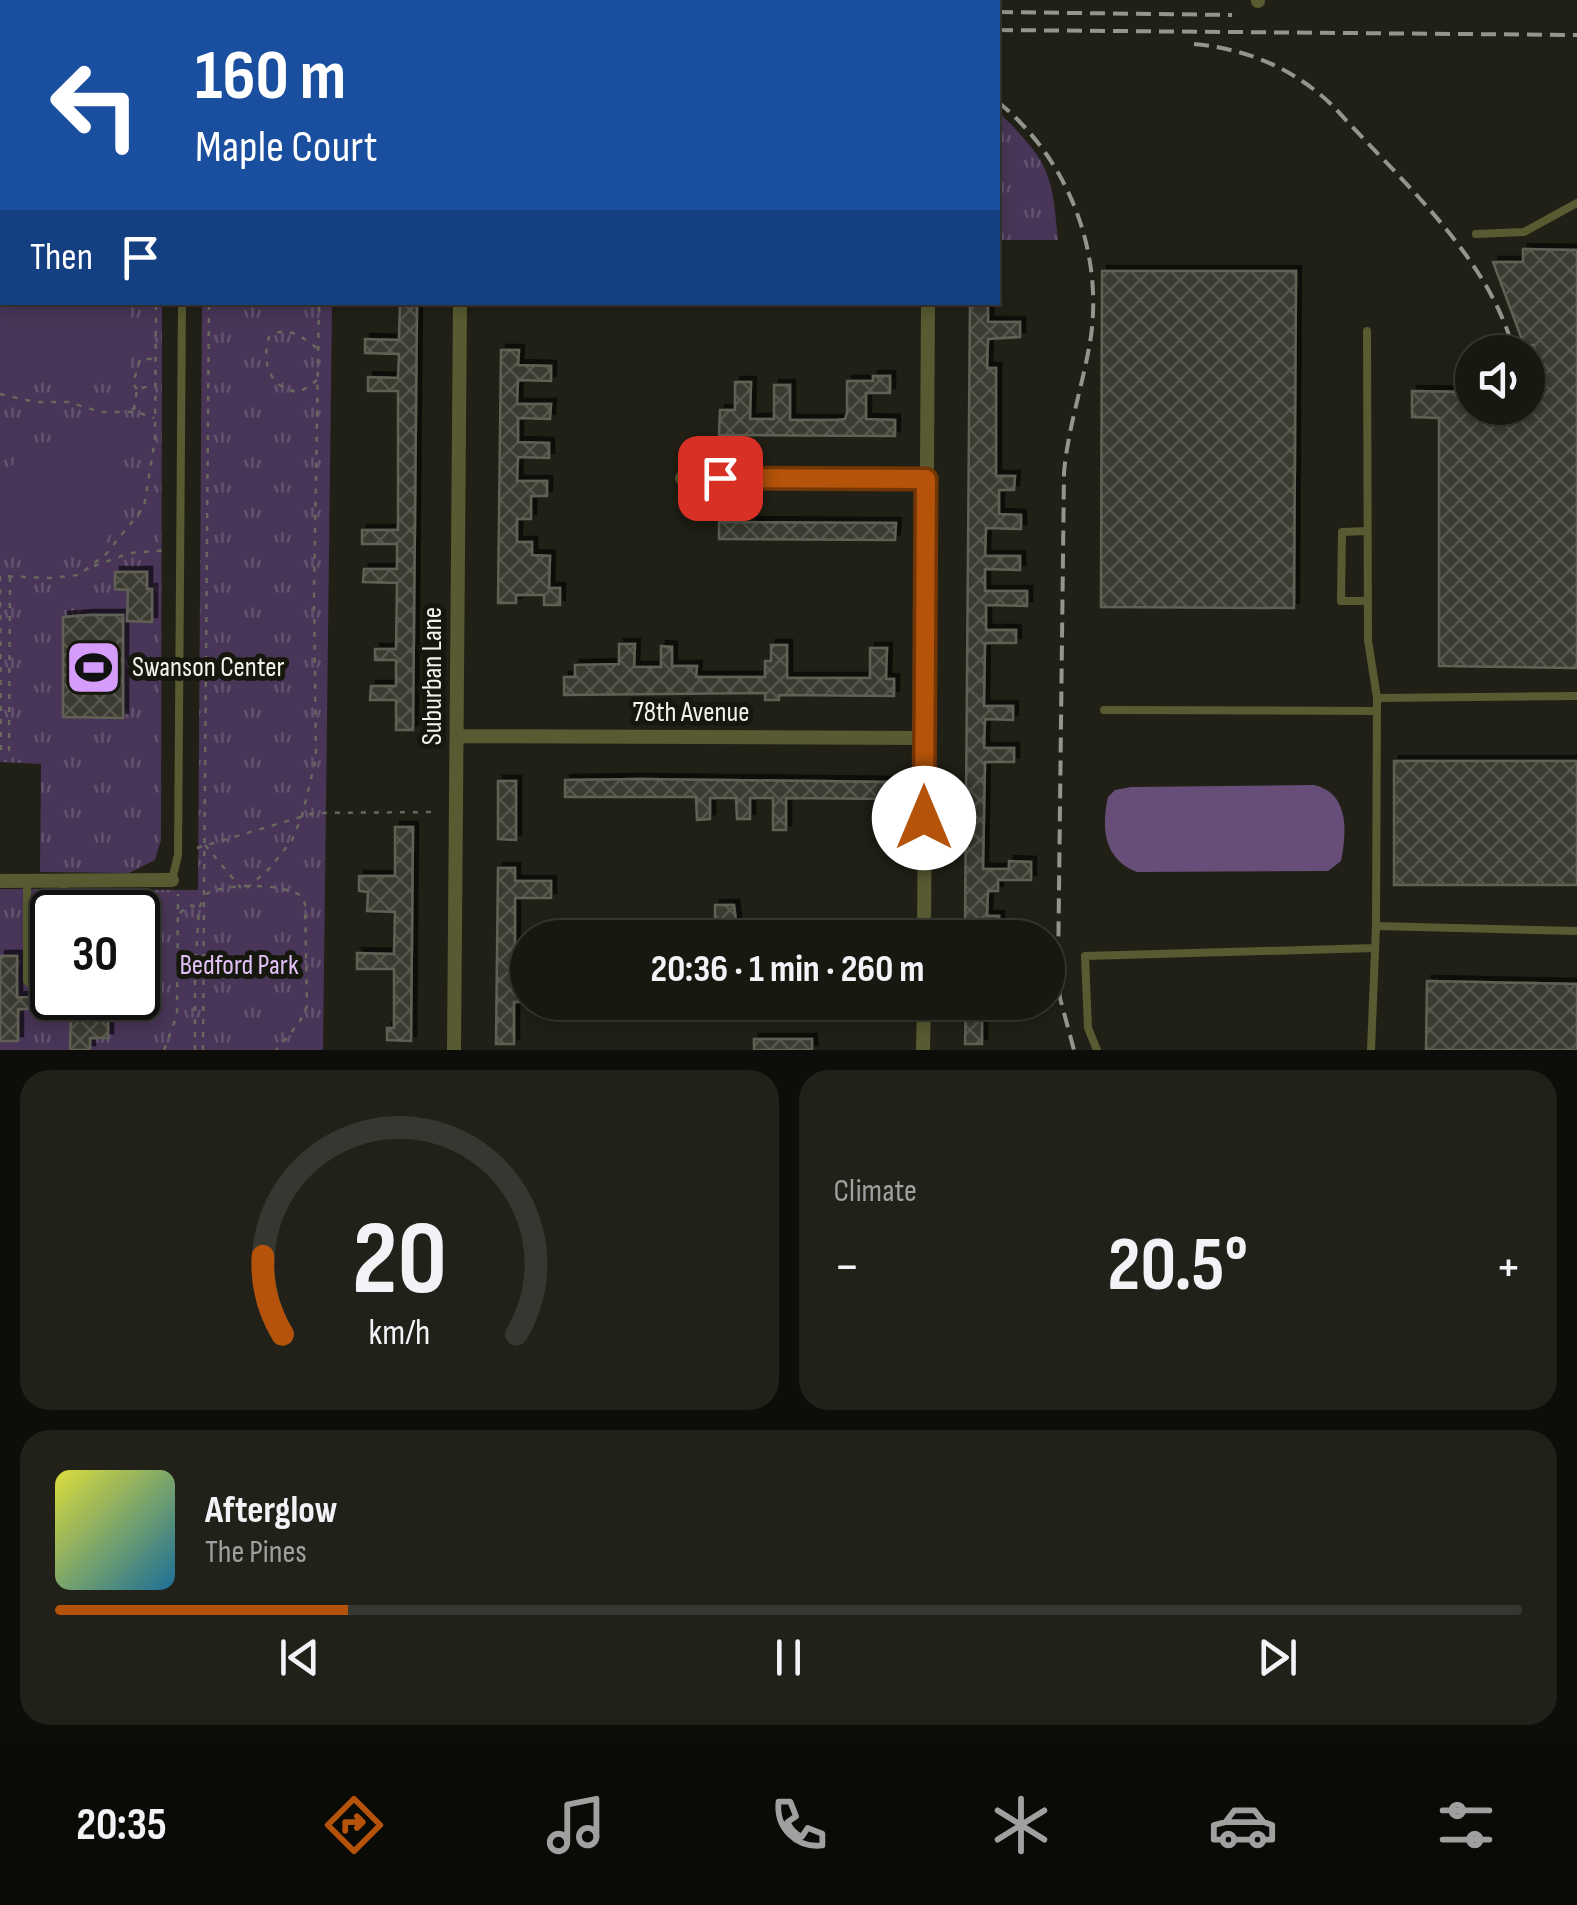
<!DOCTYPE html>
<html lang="en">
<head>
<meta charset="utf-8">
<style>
	:root { --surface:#181810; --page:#212119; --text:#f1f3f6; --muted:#9fa09f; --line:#363730; --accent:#b45309 }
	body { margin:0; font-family:"Sofia Sans Condensed",sans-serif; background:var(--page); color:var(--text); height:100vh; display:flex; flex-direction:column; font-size:38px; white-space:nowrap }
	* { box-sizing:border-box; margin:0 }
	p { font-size:32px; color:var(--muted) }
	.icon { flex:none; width:55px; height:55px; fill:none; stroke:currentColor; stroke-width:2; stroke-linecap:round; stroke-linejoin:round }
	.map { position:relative; height:1050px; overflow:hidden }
	.panel { display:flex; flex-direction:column; gap:20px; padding:20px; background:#0d0d09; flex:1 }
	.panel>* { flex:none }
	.hud { position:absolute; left:0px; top:0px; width:1000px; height:305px; box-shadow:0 5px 15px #0003,0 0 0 2px var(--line); background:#1a4fa0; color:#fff; overflow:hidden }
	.buttons { position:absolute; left:1455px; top:335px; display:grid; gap:20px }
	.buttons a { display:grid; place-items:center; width:90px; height:90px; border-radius:50%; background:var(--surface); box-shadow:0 5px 15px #0003,0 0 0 2px var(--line); font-size:50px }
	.speed { position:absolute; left:30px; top:890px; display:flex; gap:20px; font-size:50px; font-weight:700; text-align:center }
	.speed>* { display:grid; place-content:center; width:130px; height:130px; border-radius:50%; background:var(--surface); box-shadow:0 5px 15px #0003,0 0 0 2px var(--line); line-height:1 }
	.speed .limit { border:5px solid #111; border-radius:15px; background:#fff; color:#111 }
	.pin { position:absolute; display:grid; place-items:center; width:85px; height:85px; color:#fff; margin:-42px; border-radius:20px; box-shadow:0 5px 15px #0006 }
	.me { position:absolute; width:110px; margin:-55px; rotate:0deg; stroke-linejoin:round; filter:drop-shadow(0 0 8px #0008) }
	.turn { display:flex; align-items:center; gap:35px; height:210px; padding:0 30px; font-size:45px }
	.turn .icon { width:130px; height:130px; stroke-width:2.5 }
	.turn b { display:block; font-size:70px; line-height:85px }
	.then { display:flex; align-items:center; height:95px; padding:0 30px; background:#0003; gap:20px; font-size:38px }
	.big { font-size:75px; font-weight:700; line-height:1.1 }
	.panel .widget { flex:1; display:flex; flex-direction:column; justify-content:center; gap:15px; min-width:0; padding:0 35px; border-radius:30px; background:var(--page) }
	.panel .dial { align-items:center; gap:0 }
	.dial svg { height:260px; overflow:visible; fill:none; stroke:var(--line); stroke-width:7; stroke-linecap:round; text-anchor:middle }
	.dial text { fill:var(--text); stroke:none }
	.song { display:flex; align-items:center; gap:30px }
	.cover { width:120px; height:120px; border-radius:15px; background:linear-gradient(135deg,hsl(60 70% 55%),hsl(200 70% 35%)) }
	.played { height:10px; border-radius:5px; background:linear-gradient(90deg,var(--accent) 20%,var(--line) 20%) }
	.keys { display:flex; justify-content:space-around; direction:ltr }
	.heat { display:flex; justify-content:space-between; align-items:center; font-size:55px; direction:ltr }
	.panel .tiles { flex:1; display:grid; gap:20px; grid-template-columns:1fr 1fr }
	.widget:last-child { grid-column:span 2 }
	.trip { position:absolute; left:510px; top:920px; width:555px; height:100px; border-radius:50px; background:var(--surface); box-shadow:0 5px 15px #0003,0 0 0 2px var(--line); font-weight:700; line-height:100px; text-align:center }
	.tabs { display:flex; height:160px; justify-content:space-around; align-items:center; background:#0a0a06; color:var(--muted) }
	.tabs .icon { width:70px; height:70px }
	.tabs .active { color:var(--accent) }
	.tabs b { font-size:45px; color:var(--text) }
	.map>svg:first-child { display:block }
</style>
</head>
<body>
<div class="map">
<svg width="1577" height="1050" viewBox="0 0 1577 1050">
	<defs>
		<pattern id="grass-tufts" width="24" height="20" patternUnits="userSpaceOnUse" patternTransform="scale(2.5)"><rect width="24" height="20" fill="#493557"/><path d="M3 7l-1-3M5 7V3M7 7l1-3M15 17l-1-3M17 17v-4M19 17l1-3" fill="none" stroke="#64536f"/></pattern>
		<pattern id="building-cross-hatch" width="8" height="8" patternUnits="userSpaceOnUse" patternTransform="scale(2.5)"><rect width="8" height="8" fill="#3a3b30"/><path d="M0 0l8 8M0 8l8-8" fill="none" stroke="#57584e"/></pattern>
		<filter id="shadow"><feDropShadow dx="5" dy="-5" stdDeviation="0" flood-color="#0009"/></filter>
	</defs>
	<rect width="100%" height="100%" fill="#202016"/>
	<path fill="url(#grass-tufts)" fill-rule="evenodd" d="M0 49H2V302L162 303 161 840 155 860 129 873 40 872 41 764 0 762Z
		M998 111C1048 162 1052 169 1058 240H998Z
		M202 303H332L323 1050H0V889L198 890ZM52 912H138V998H52Z"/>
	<path fill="#493557" d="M0 140 2 302 129 303 130 369 114 384 0 381Z
		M116 430 109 535 102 549 89 555 0 552V477C39 436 63 435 116 430Z"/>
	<path fill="#674e78" d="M1314 785C1349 793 1347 831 1341 861L1328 871 1137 872C1104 860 1101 828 1108 797L1115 790 1131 787Z"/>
	<path fill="url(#building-cross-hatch)" stroke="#606155" stroke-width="2.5" filter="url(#shadow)" d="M1523 249 1577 250V668L1439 666V418L1412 417V391L1471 392 1472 408H1528V393L1534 391V345H1524L1493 262H1523Z
		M1102 271H1296L1294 608 1101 607Z
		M400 302H417L413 730H396V700H370L371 686H396V660H375V649H396L397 583 363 582 364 569H397V544H362V530H398V391H368V377L398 378 399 354 365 353V339L399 340Z
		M970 302H988V322H1020V337L988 339 987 368H996V476H1015L1014 490H999V514L1021 515V529L986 528 985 556H1020V570L985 569V591H1027V606L986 605V630H1016V643H985L984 706H1013V720L985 719 984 748H1014V762H985L983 869H1009V861L1031 862V880H998V891H988L987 916H999V928H965Z
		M501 350H519L518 365 551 366V381L518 380 517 404H551L550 419 518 418V442L549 443V458L518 457 517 481H547V496H531V519H517V542H532V555L550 556 549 588H560V605H544V595H516V603H498Z
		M873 376H890V393H866V419L895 420V436L719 435 720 410H735V382H751L750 419H774V385H790V420H836L845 419 847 413V381H873Z
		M719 522 896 523 895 540 719 539Z
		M115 572H147V589H152V622L127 621 128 590 115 589Z
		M89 615H123V718L63 717V617Z
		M619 644H635L634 667H661V646L672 647V666H697L696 677H765V661H771V645H787V678H870V648H887L886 679H894V696L779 695V700H765V693L564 695V677H575V665L619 664Z
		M1394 761H1577V885H1394Z
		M641 779 895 782V799L786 798V830H773V798H750V819H737L736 798H710V819L697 820 696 797H565V780Z
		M498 781H516V840L498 839Z
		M395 827H413L411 1041 387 1040V1028H394V969H357V953L394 954 395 912 367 911 368 892 359 891V876H395Z
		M498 868H515V881H551V898H515V945H523V963H528V1002H514V1044H496Z
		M715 905H734L738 938H715Z
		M0 956H17V997L108 998V1038H90V1050H70L71 1009H18V1041H0Z
		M1427 981 1577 984V1050H1426Z
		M966 1002H982V1044H965Z
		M754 1039H812V1050H754Z"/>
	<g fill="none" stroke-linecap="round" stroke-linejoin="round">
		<path stroke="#68685f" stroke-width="2.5" stroke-dasharray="5 8" stroke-linecap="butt" d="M0 133H2
			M317 380 300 392C270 390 261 363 269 337 285 324 303 337 317 348
			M137 389 133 384 140 359H155
			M0 394 35 402H68L101 412H137L154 418
			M134 410 137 389 155 385
			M94 566 130 553 169 550
			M10 577 9 750 1 751 0 576 49 578 79 575 106 554 144 507 155 439 156 302
			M205 845 241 888
			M197 848 314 813 436 812
			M247 888 270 868 292 840 302 816 316 758 314 591 319 302
			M206 894C228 883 278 883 300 895L305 904 307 1006 299 1023 276 1050
			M180 913 189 905 198 907
			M164 1050 177 1015 178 894
			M195 1050V970L199 909 204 895 209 302
			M203 1050 204 900"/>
		<path stroke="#585a31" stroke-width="8" d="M1476 234 1524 232 1577 203
			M1367 331 1368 640 1377 698
			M1367 531 1342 532 1341 601H1368
			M1104 710 1377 711
			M172 880 178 855 182 302
			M27 881V981L36 990H52
			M63 882V912
			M1376 926 1577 931
			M1097 1050 1088 1028 1085 956 1375 948
			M1371 1050 1376 926 1377 698 1577 696"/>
		<path stroke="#585a31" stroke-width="14" d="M1258 1V0
			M682 478 926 479
			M457 736 924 738
			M0 881 172 880
			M924 938 928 302
			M454 1050 460 302
			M923 1050 924 1002"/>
		<path stroke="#95958d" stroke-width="4" stroke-dasharray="15 8" stroke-linecap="butt" d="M773 0 787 2
			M833 0 852 2
			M998 12 1232 15
			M0 30H2
			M998 30 1577 35
			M1194 44C1248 49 1295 69 1334 107 1398 178 1490 257 1514 352
			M998 102C1066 157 1103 248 1091 336 1084 382 1068 426 1064 473L1058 973 1060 998 1074 1050
			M1528 355 1532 394"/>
	</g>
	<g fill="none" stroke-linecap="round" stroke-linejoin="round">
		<defs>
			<path id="route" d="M720 478 926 479 924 818"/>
		</defs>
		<use href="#route" stroke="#753606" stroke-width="25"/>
		<use href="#route" stroke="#b45309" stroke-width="18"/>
	</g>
	<defs>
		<symbol id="stadium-square" viewBox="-11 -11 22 22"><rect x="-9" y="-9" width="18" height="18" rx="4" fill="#d59cfb" stroke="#16170d"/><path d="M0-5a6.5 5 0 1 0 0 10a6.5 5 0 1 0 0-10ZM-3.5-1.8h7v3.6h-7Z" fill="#111"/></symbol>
	</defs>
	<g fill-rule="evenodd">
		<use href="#stadium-square" x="62" y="636" width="63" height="63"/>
	</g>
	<g text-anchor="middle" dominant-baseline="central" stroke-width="10" stroke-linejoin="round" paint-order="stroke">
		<g font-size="28" fill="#f4f4ed" stroke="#16170d" text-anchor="start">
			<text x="132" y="667">Swanson Center</text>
		</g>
		<g font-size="28" fill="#f4f4ed" stroke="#16170d">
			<text transform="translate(432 676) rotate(-90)">Suburban Lane</text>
			<text x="691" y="712">78th Avenue</text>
		</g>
		<g font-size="28" fill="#e1c1f8" stroke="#16170d">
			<text x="239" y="965">Bedford Park</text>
		</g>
	</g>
</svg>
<div class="buttons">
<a><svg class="icon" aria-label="sound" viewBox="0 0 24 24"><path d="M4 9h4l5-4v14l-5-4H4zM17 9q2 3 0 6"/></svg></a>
</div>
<div class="speed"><div class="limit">30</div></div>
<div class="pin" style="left:720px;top:478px;background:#d93025"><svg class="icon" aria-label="arrive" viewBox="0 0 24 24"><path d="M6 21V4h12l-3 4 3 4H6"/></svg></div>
<svg class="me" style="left:924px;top:818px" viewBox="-20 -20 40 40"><circle r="19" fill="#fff"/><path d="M0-13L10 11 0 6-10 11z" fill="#b45309"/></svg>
<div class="trip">20:36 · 1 min · 260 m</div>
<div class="hud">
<div class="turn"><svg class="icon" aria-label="left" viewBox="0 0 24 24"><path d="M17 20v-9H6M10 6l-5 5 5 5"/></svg><div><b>160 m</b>Maple Court</div></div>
<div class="then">Then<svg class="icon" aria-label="arrive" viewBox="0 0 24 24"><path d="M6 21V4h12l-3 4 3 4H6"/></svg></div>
</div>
</div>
<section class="panel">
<div class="tiles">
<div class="widget dial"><svg viewBox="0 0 100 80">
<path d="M14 69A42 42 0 1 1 86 69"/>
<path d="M14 69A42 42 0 0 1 8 45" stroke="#b45309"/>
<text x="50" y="56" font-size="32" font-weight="700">20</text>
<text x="50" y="72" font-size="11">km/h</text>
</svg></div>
<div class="widget"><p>Climate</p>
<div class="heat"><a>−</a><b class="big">20.5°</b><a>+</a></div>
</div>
<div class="widget">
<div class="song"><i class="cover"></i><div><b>Afterglow</b><p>The Pines</p></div></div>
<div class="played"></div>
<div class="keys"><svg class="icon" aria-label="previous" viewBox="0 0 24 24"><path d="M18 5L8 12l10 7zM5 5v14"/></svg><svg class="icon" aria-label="pause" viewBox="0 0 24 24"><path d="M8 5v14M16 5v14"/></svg><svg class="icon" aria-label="next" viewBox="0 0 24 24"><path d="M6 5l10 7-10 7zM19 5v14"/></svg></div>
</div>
</div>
</section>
<nav class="tabs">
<b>20:35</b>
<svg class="icon active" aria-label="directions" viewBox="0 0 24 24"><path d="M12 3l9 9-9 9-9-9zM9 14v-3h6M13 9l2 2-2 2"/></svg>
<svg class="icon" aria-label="music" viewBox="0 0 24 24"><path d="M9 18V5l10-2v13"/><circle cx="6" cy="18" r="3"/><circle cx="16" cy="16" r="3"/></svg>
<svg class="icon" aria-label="phone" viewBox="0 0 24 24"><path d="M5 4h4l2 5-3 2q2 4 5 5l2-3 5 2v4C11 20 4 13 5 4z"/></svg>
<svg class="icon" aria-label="climate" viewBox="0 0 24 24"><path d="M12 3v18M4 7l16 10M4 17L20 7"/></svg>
<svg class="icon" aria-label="car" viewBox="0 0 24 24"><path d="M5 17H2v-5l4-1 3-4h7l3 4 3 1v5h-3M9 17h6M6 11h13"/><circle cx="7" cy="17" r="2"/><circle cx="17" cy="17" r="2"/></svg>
<svg class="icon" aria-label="filters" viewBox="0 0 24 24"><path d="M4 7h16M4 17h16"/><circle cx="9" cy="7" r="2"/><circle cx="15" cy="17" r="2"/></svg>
</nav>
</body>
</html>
